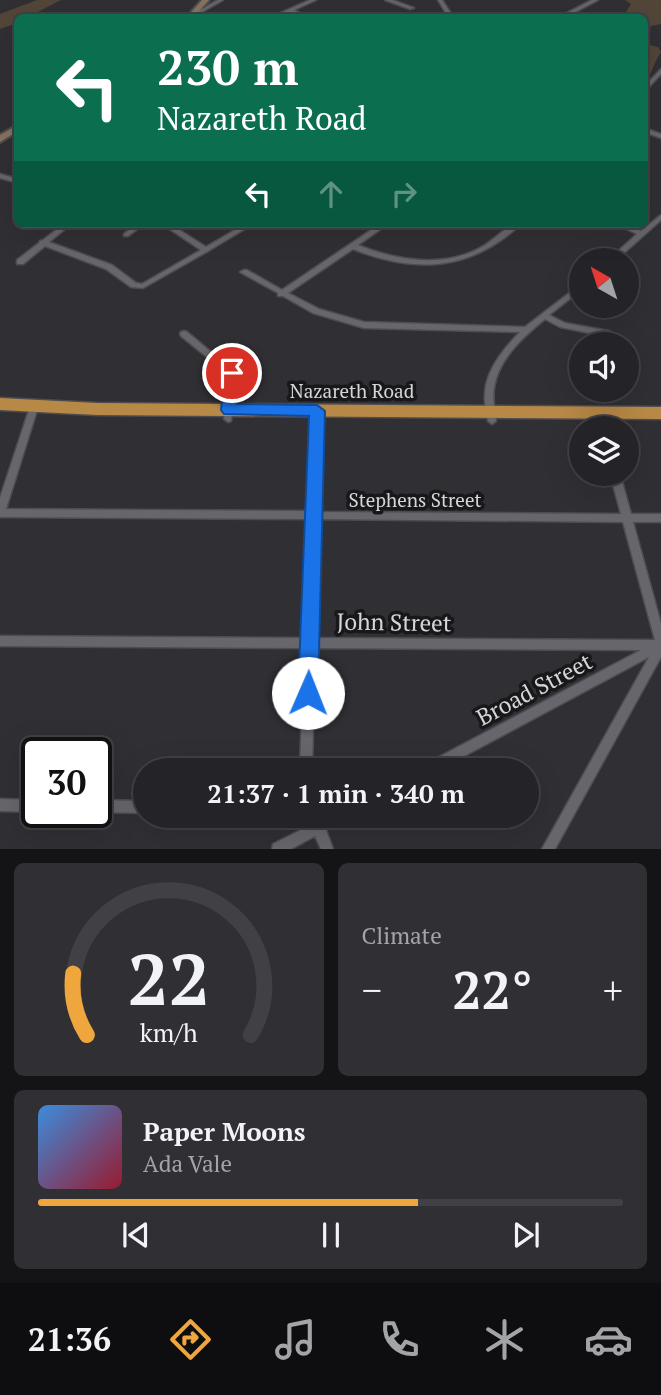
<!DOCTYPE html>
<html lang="en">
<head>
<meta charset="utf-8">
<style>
	:root { --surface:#242327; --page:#302f33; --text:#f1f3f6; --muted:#a3a4a7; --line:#414044; --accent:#efa73d }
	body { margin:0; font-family:"PT Serif",serif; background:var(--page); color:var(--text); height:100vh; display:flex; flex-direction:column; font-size:26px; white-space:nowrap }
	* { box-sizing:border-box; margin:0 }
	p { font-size:23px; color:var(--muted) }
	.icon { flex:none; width:38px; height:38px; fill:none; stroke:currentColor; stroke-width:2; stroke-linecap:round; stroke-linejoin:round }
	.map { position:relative; height:849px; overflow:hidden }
	.sheet { display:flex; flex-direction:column; gap:14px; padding:14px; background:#141315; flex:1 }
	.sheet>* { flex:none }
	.banner { position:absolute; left:14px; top:14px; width:634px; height:214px; border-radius:10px; box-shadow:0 7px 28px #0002,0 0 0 2px var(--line); background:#0b6e4f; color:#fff; overflow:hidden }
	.needle { width:46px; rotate:321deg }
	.controls { position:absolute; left:569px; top:248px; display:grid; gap:14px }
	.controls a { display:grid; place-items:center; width:70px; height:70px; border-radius:50%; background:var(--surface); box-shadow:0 7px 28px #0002,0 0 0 2px var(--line); font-size:35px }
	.speed { position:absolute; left:21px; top:737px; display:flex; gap:14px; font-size:35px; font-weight:700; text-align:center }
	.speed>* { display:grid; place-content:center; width:91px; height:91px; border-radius:50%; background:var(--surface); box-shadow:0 7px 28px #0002,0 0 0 2px var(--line); line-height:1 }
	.speed .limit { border:4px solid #111; border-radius:10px; background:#fff; color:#111 }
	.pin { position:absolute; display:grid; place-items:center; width:60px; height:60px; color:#fff; margin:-30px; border:4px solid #fff; border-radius:50%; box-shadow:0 2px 7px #0007 }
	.me { position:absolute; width:77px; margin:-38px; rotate:1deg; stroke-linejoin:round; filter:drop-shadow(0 0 5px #0008) }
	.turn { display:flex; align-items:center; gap:24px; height:147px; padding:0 28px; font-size:32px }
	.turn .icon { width:91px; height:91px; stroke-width:2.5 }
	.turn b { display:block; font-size:49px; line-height:60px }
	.lanes { display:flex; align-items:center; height:66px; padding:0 28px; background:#0003; justify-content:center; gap:35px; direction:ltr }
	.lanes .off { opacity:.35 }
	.big { font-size:52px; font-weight:700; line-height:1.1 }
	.sheet .widget { flex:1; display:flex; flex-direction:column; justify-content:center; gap:10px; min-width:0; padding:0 24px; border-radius:10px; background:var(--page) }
	.sheet .dial { align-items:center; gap:0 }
	.dial svg { height:182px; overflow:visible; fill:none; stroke:var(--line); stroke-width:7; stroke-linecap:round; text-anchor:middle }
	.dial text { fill:var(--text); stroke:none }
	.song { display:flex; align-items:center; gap:21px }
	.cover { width:84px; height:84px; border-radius:10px; background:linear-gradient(135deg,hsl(210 70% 55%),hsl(350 70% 35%)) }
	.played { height:7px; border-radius:4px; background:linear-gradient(90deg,var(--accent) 65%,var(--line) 65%) }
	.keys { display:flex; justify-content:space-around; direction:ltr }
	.heat { display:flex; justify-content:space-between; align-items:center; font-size:38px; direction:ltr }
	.sheet .tiles { flex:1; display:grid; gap:14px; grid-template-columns:1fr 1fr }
	.widget:last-child { grid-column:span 2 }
	.trip { position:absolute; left:133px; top:758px; width:406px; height:70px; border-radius:35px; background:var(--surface); box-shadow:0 7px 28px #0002,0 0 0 2px var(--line); font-weight:700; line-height:70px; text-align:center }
	.tab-bar { display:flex; height:112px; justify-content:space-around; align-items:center; background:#0e0e10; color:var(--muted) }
	.tab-bar .icon { width:49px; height:49px }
	.tab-bar .selected { color:var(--accent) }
	.tab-bar b { font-size:32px; color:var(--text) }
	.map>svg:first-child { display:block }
</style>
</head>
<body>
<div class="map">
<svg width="661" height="849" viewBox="0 0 661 849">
	<rect width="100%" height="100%" fill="#302f34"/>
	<path fill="#524638" d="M37 0H61L28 17 18 18 17 23 0 29V14Z
		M625 0H661V24L651 26 645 44 658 47 661 52C654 62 652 73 644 85V18L623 17 631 4Z"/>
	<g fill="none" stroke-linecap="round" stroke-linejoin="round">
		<defs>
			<path id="minor" d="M218 0H223L195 16 191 15Z
				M310 0H316L294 10 310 18H303L290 12 276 18H269Z
				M385 0H392L414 8 410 9Z
				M438 0H442L454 18H449Z
				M592 0H598L564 18H557Z
				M661 69V74L644 92V87Z
				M644 128 661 134V138L644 132Z
				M0 174 18 179V183L0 178Z
				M661 215V220L615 261H607L637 234 616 224H625L641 231Z
				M64 224H71L49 242 112 265 136 283 142 284 201 250 162 224H170L206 247 245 224H253L208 251 143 288 131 287 106 269 45 246 23 264H17V260L39 243 40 241 43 240Z
				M137 224H144L128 236H124V234Z
				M380 224H388L358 245C397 261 447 269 485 245 496 238 508 224 521 224 471 271 415 274 353 249L288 293 319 309 364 322 525 327 581 284V290L549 315 565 323 609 331 613 334 609 337 560 327 545 319C524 336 498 359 494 388 492 399 495 410 496 421L492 424 488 421C486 412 484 403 485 393 486 370 504 348 520 332L364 328 313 313 283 296H278V293L240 272 244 270H247L282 290Z
				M184 331 187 332 236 373 231 421 228 422 224 419 228 374 181 336 180 334 181 332Z
				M34 404 38 407 6 509 309 511 313 411 317 408 321 411 319 512 621 514 610 474H620L631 514H661V522H633L661 624V657L555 849H542L649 657 438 770H420L422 766 641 650 315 648 312 770H300L304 648 0 646V636L305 638 309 519 0 517V498L30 407ZM319 519 623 522 655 640 315 638Z
				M596 410 600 413 605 429H597L592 413Z
				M0 799 37 800 38 812 0 811Z
				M96 800 145 801V813L96 812Z
				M308 816H320L321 819 328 816H346L344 820 326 830 333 849H321L315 836 291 849H272L273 844 311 825Z"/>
			<path id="secondary" d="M202 0H209L193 18H186Z
				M18 125V131L0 142V135Z"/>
			<path id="trunk" d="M0 398 97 403 661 407V419L97 415 0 410Z"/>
		</defs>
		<use href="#minor" stroke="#4d4c50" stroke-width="3"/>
		<use href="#secondary" stroke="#4d4c50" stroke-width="4"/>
		<use href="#trunk" stroke="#4d4c50" stroke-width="3"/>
		<use href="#minor" fill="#67666c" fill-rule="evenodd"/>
		<use href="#secondary" fill="#85735e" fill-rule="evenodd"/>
		<use href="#trunk" fill="#b88846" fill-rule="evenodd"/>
	</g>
	<path fill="#1a73e8" stroke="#114b97" stroke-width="2" d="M232 368 240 373 237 404 317 405 325 411 318 693 315 700 308 703 301 700 298 693 309 416 224 414 221 410 225 373Z"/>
	<g text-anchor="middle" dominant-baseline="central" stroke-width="7" stroke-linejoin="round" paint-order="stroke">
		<g font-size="19" fill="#d6d5d8" stroke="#18181a">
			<text x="352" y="390">Nazareth Road</text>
			<text x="415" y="499">Stephens Street</text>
		</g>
		<g font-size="23" fill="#d6d5d8" stroke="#18181a">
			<text transform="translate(394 622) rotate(1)">John Street</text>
			<text transform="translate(534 689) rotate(-28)">Broad Street</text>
		</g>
	</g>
</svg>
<div class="controls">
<a><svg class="needle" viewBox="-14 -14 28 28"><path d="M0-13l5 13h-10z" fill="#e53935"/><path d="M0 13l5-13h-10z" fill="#a3a4a7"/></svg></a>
<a><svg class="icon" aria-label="sound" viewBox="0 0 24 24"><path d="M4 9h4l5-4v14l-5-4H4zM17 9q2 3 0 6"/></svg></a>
<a><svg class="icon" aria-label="layers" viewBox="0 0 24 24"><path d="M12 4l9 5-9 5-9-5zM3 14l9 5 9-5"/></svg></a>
</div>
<div class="speed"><div class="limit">30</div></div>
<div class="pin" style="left:232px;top:373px;background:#d93025"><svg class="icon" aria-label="arrive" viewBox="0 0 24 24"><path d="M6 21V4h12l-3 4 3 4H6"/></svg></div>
<svg class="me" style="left:308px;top:693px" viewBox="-20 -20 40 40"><circle r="19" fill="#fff"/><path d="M0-13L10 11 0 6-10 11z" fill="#1a73e8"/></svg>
<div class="trip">21:37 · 1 min · 340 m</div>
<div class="banner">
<div class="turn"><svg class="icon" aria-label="left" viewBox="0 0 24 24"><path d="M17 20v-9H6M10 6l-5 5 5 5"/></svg><div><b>230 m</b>Nazareth Road</div></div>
<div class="lanes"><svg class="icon" aria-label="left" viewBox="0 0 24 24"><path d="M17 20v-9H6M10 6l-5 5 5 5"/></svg><svg class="icon off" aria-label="ahead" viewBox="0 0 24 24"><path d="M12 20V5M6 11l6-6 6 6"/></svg><svg class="icon off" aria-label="right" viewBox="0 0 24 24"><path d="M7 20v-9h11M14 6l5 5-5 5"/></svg></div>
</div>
</div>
<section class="sheet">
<div class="tiles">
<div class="widget dial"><svg viewBox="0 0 100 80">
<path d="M14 69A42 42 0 1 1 86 69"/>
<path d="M14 69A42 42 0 0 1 8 42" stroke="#efa73d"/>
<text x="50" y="56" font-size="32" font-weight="700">22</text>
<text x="50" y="72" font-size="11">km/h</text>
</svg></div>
<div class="widget"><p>Climate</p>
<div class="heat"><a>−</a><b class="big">22°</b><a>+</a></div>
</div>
<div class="widget">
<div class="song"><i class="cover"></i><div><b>Paper Moons</b><p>Ada Vale</p></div></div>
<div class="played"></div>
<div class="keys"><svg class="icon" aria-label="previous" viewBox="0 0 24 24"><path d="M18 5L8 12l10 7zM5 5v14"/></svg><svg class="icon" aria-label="pause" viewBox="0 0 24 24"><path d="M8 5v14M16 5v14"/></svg><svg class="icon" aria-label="next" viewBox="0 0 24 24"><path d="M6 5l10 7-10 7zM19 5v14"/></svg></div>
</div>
</div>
</section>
<nav class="tab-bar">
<b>21:36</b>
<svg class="icon selected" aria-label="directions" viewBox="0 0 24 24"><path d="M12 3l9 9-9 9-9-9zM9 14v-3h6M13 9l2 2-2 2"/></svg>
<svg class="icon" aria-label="music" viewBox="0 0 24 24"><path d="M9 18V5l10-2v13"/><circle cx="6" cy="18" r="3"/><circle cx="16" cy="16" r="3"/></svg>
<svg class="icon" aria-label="phone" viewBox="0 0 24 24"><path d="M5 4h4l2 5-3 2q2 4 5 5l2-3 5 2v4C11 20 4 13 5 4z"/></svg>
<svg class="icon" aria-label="climate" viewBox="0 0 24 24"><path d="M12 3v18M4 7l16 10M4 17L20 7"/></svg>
<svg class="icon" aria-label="car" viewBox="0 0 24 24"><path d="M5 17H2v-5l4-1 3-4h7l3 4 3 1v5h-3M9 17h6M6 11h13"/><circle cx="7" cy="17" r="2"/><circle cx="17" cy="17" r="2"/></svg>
</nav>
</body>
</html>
